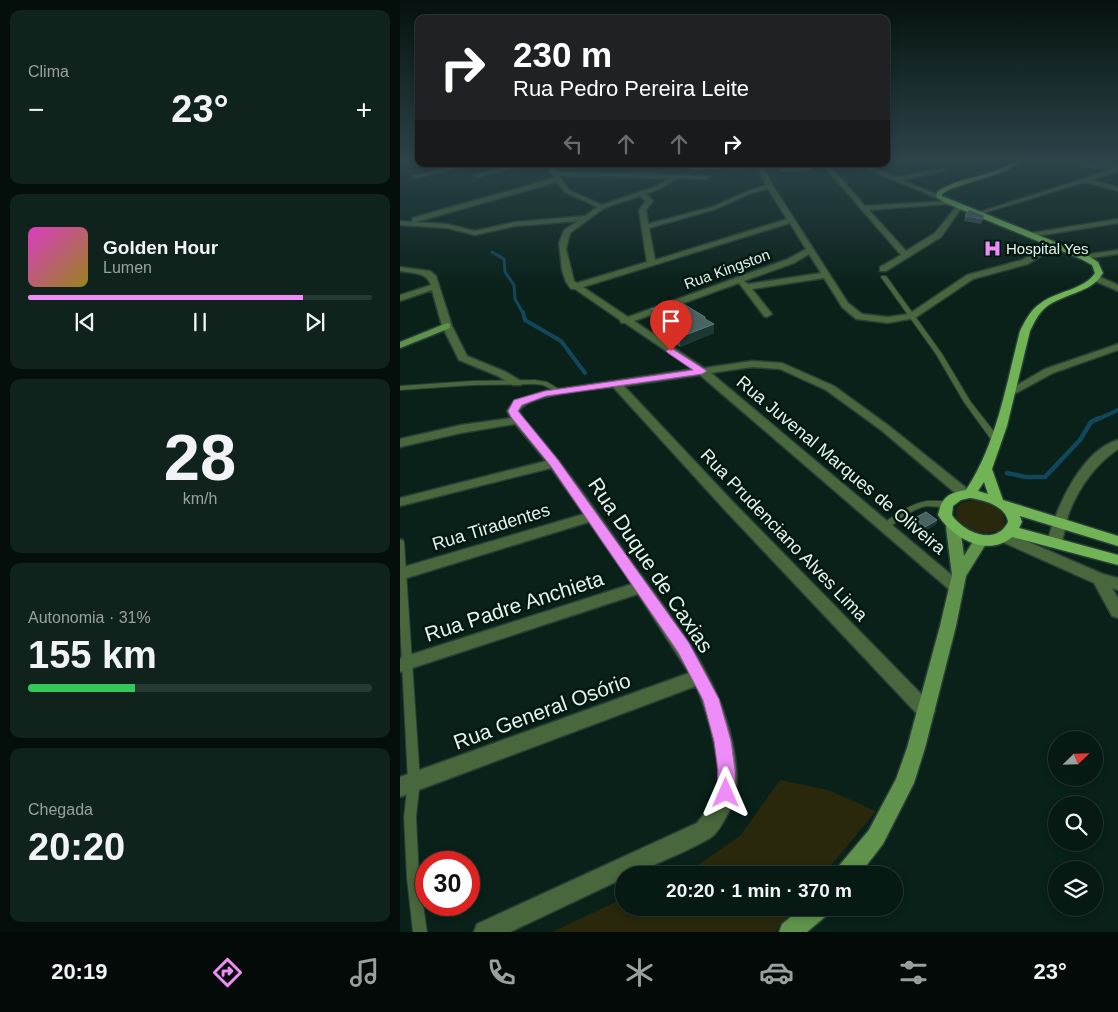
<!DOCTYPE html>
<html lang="pt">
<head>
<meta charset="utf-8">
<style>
	:root { --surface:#071913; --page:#10221c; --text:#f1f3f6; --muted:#98a0a0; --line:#283833; --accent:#ee8cf8 }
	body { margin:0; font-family:Helvetica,sans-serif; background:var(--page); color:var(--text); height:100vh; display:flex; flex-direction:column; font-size:19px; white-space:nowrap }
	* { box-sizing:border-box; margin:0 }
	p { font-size:16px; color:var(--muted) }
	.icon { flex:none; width:28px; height:28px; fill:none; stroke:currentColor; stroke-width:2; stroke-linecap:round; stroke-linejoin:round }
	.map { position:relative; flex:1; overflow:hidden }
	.side { display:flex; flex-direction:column; gap:10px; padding:10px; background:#040e0a; width:400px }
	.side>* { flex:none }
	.banner { position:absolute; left:15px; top:15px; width:475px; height:152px; border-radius:10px; box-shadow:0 2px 8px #0003,0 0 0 1px var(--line); background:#202124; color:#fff; overflow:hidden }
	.needle { width:32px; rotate:67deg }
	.fabs { position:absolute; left:648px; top:731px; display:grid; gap:10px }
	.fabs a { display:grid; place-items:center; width:55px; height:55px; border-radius:50%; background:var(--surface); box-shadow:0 2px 8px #0003,0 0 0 1px var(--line); font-size:25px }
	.speed { position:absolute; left:15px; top:851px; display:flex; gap:10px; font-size:25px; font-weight:700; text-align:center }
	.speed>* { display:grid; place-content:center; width:65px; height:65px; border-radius:50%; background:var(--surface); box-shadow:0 2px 8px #0003,0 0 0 1px var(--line); line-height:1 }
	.speed .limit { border:8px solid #d22; background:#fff; color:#111 }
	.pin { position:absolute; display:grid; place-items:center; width:42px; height:42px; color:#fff; margin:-51px -21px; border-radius:50% 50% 50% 0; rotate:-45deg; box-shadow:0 0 5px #0007 }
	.pin .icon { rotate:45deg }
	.me { position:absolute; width:55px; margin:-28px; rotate:0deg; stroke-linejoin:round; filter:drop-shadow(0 0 4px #0008) }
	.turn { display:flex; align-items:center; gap:18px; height:105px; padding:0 15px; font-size:22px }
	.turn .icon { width:65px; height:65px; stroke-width:2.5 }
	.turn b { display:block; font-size:35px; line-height:42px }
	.lanes { display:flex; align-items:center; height:48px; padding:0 15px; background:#0003; justify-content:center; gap:25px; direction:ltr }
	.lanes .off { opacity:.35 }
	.big { font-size:38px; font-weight:700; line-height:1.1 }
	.side .card { flex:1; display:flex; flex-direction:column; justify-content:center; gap:8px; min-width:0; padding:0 18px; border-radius:10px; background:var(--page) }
	.side .dial { align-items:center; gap:0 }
	.dial b { font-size:65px; line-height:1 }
	.song { display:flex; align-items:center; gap:15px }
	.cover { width:60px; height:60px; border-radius:8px; background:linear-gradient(135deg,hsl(310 70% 55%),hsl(50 70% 35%)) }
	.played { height:5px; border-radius:2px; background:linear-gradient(90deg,var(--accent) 80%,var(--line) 80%) }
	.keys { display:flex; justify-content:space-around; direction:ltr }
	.heat { display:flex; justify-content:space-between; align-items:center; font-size:28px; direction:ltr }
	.charge { height:8px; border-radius:4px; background:linear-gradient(90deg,#34c759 31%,var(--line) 0) }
	.trip { position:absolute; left:215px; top:866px; width:288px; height:50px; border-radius:25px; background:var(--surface); box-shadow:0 2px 8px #0003,0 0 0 1px var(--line); font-weight:700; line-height:50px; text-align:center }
	.dock { display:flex; height:80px; justify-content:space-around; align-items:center; background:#030a08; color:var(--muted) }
	.dock .icon { width:35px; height:35px }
	.dock .current { color:var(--accent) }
	.dock b { font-size:22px; color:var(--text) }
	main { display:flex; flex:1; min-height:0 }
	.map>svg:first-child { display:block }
</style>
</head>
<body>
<main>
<section class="side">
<div class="card"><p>Clima</p>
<div class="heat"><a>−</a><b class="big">23°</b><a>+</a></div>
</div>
<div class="card">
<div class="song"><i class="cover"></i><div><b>Golden Hour</b><p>Lumen</p></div></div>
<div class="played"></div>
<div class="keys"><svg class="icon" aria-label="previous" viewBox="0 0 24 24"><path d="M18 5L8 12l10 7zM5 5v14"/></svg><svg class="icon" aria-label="pause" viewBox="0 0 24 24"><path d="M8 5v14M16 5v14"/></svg><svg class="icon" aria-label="next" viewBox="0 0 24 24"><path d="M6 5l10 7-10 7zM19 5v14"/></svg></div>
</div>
<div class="card dial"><b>28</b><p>km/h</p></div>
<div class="card"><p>Autonomia · 31%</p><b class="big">155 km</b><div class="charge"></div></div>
<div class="card"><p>Chegada</p><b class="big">20:20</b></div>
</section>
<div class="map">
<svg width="718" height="932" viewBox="0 0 718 932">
	<rect width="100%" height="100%" fill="#092119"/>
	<path fill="#29280d" d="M574 500C588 501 604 507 605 523L603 528C588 538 549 531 557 507L561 503Z
		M380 780 428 790 476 811 423 875H283L340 836Z
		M224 898V908H396L375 932H152Z"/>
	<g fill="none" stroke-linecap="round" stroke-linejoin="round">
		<path stroke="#11475d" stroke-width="3" d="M92 252 104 259 105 272 114 285 115 299 123 313"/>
		<path stroke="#11475d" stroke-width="4" d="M123 312 125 320 161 341 185 373
			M696 420 718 410"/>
		<path stroke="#11475d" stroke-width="4.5" d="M607 473 626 477H645L680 440 691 422 699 418"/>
		<defs>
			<path id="lane" d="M482 276H486L542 354 570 401 599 438 600 440 599 442H593L564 402 536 354 481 277Z
				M135 380 147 382 162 391 161 392H157L143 385 135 384 73 385 0 390V386L73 381Z
				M527 501H547L551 504C545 509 535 506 527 506 513 508 500 520 488 528H482L481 526 482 524C497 514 510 504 527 501Z
				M0 539 3 540 4 542 20 781 16 817 19 878 27 932H13L7 878 4 817 8 781 0 624Z"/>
			<path id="street" d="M0 159H8L0 163Z
				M623 159H650L718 166V171L691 180 718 187V191L685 182 577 215V213L713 169Z
				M63 164H73L15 178 12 176Z
				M117 164H127L77 177 74 175Z
				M152 164H158L155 170 157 172 310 176 308 179 278 178 261 188 246 194 253 201 246 210 248 224 312 207 348 191 366 185 357 165 362 164 373 186 448 303 462 314 488 317 509 314 567 275 622 260 652 243 659 245 628 264 573 279 515 318 488 323 456 319 442 307 424 278 352 289 372 314 367 317 364 316 339 283 234 321 304 368 352 361 382 363 434 386 489 426 570 491 572 494 570 497H560L481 430 426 390 380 369 352 367 311 373 561 583 564 587 561 591 556 593 551 591 300 375 224 386 334 503 532 705 535 711 532 717 526 719 520 717 324 509 213 387C192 390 129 394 119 411L123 418C162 462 195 509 228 557 271 617 321 676 334 751 338 775 339 796 326 817 322 824 317 834 310 838 287 852 256 863 231 875H224V878L110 932H74L77 924 297 823C303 815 311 807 315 798 326 773 307 710 296 686L0 797V777L289 673 238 594 0 672V658L232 584 189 522 0 580V568L184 514 151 468 0 506V498L146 461 115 424 61 433 0 447V439L61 425 111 418 107 411 114 401 145 391 293 369 225 323H221L220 320 175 289H171L166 282 162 270 159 243 164 230 178 221 115 226 75 235 47 228 0 225V221L13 222 12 218 155 178 149 170ZM159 176 269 178 257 186 202 205 169 190ZM157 182 165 192 197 207 185 216 115 222 75 231 47 224 16 222ZM368 189 387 219 255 260 249 228 316 209 352 193ZM240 196 246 201 239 210 247 262 177 283 174 281 166 249 170 233 204 208ZM390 223 406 249 388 259 228 317 183 287ZM409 254 421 273 348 284 344 281 394 263Z
				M422 164H428L465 206 549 201 550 202 547 204 469 210 506 251 535 233 557 206 562 207 541 237 486 271H480V267L501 255Z
				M455 164H463L496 177 544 169V171L502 180 542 197 537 198Z
				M718 219V223L631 237 627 235 631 233Z
				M718 250V254L684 259 680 257 684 255Z
				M0 267 30 271 36 276 52 326 67 356 106 372 121 381 122 383 121 385H113L98 376 59 360 42 326 32 290 0 301V295L31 285C27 272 12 273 0 271Z
				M698 276 718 285V291L695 281V277Z
				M718 344V350L653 373 614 394 610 395 605 392 645 369Z
				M718 440V449C695 465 679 487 669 513 665 524 665 537 659 547H649L647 543C655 510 681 450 718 440Z
				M603 531 703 574 718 578V590L712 588 718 598V618L712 616 694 583 598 540 596 536 598 532Z"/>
			<path id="secondary" d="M47 323 50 324V328L0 348V342Z
				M553 522 558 524 560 527 564 556 577 535H587L589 539 566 576 556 626 525 748 514 783 483 844 459 875H435L438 867 469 830 496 779 507 748 540 626 552 575 546 527 548 524Z
				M402 908H429L426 916 407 932H379L382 924Z"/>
			<path id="primary" d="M617 159H624L606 171 550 189 542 194V196L687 255 698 262 703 273C691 294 663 293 645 308 638 314 634 323 630 331L607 426 592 469 603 500 718 536V546L620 516 622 522 619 528 718 555V565L612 537C588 558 552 538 538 515 542 497 548 493 566 490 597 443 606 385 620 331 625 321 631 309 641 303 656 291 684 290 695 273L692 265 681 259 545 203 536 197 537 192C561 175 594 178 617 159ZM584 482 588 494 578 491ZM570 498C584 500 606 506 608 522 596 547 563 532 552 515L553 506 561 500Z
				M254 164H422L419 166 296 169Z"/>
		</defs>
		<use href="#lane" stroke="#283e37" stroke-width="2"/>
		<use href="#street" stroke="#283e37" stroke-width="3"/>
		<use href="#secondary" stroke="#283e37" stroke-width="3"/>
		<use href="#primary" stroke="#283e37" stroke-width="3"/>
		<use href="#lane" fill="#48673c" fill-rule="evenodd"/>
		<use href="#street" fill="#48673c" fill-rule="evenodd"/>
		<use href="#secondary" fill="#5f934b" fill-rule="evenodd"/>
		<use href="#primary" fill="#71b456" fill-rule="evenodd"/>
	</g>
	<path fill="#365152" d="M553 159H594L585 165 579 163 570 165Z
		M379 167 411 169V171L381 172 379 169Z
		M565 216H584L581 224 564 221Z
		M268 308 305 319 314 333 280 347 264 336 263 326 252 318 251 309Z
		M515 518 537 520 536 524 525 531 514 522Z"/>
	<path fill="#1c3734" d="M571 159H594L585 165V163L579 161V163L570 165Z
		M314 324V333L280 347V337Z
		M537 520 536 524 525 531V527Z"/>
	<path fill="#496362" stroke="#617978" d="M586 159H591L585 163 579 161Z
		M410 165 411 169 381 170 379 167Z
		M569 210 584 216 583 219 565 216Z
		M282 303 305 317V319L314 324 280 337 263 326 272 323 251 309 264 305 268 308Z
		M526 512 537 520 525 527 515 518Z"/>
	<linearGradient id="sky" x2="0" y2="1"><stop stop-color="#05120e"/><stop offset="0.55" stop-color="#2c4349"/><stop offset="1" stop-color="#2c4349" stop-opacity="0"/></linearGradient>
	<rect width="718" height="290" fill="url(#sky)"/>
	<path fill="#ee8cf8" stroke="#9b5ba1" d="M271 348 307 371 302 374 146 396 122 405 118 411 158 460 289 643 319 699 331 741 335 770V793L333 800 326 802 320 800 317 793 318 770 314 741 303 700 278 652 150 465 111 417 108 411 114 400 145 391 293 370 268 353 266 351Z"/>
	<defs>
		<symbol id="hospital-bare" viewBox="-9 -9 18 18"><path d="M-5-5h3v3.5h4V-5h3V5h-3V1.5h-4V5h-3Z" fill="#ee8cf8" stroke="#021810" stroke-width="2.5" paint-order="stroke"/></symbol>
	</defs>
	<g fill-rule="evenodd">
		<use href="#hospital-bare" x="580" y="236" width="25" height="25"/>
	</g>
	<g text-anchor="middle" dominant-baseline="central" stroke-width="5" stroke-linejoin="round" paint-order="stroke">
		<g font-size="15" fill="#e5f3ed" stroke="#021810" text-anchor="start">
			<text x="606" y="248">Hospital Yes</text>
		</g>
		<g font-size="15" fill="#e5f3ed" stroke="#021810">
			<text transform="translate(327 269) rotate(-20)">Rua Kingston</text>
		</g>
		<g font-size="18" fill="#e5f3ed" stroke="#021810">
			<text transform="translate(441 465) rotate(40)">Rua Juvenal Marques de Oliveira</text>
			<text transform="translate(91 527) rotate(-17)">Rua Tiradentes</text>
			<text transform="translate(384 535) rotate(46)">Rua Prudenciano Alves Lima</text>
		</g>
		<g font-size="21" fill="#e5f3ed" stroke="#021810">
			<text transform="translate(251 565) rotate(56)">Rua Duque de Caxias</text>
			<text transform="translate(114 606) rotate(-18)">Rua Padre Anchieta</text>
			<text transform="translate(142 711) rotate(-20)">Rua General Osório</text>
		</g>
	</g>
</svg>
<div class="fabs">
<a><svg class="needle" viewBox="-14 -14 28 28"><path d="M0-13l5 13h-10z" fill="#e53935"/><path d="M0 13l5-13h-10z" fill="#98a0a0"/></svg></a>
<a><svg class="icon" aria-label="search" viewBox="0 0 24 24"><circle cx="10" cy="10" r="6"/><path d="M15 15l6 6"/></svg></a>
<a><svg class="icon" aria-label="layers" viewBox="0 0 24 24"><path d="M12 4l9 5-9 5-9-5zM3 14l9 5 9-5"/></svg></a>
</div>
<div class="speed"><div class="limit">30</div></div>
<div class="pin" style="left:271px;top:351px;background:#d93025"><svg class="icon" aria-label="arrive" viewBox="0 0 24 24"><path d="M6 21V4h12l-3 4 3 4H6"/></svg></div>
<svg class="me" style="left:326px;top:793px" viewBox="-20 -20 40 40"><path d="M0-17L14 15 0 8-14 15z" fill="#ee8cf8" stroke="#fff" stroke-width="4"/></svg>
<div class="trip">20:20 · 1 min · 370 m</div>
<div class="banner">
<div class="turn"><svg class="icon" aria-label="right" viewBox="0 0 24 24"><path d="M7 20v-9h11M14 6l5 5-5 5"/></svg><div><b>230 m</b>Rua Pedro Pereira Leite</div></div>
<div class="lanes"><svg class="icon off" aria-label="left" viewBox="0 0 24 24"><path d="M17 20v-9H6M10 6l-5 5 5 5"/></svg><svg class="icon off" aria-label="ahead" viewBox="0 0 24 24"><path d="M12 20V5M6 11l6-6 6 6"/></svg><svg class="icon off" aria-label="ahead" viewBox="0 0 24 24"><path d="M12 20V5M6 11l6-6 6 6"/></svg><svg class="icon" aria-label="right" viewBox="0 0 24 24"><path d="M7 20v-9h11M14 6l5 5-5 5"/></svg></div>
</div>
</div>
</main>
<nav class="dock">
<b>20:19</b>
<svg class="icon current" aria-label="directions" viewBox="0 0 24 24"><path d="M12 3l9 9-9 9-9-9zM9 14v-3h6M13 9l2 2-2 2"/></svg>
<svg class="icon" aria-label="music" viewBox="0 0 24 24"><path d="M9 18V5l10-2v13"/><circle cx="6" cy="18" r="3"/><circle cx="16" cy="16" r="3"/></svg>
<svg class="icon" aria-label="phone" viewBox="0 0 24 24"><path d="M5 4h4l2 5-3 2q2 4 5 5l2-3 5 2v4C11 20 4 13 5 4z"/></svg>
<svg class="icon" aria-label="climate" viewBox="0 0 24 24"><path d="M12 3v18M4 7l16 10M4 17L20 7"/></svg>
<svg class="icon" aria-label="car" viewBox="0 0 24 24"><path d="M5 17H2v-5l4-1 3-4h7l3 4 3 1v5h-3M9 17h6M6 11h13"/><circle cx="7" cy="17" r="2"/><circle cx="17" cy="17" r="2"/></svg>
<svg class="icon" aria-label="filters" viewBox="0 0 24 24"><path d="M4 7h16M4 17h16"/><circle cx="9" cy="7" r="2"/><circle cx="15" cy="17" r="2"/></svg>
<b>23°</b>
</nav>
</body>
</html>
